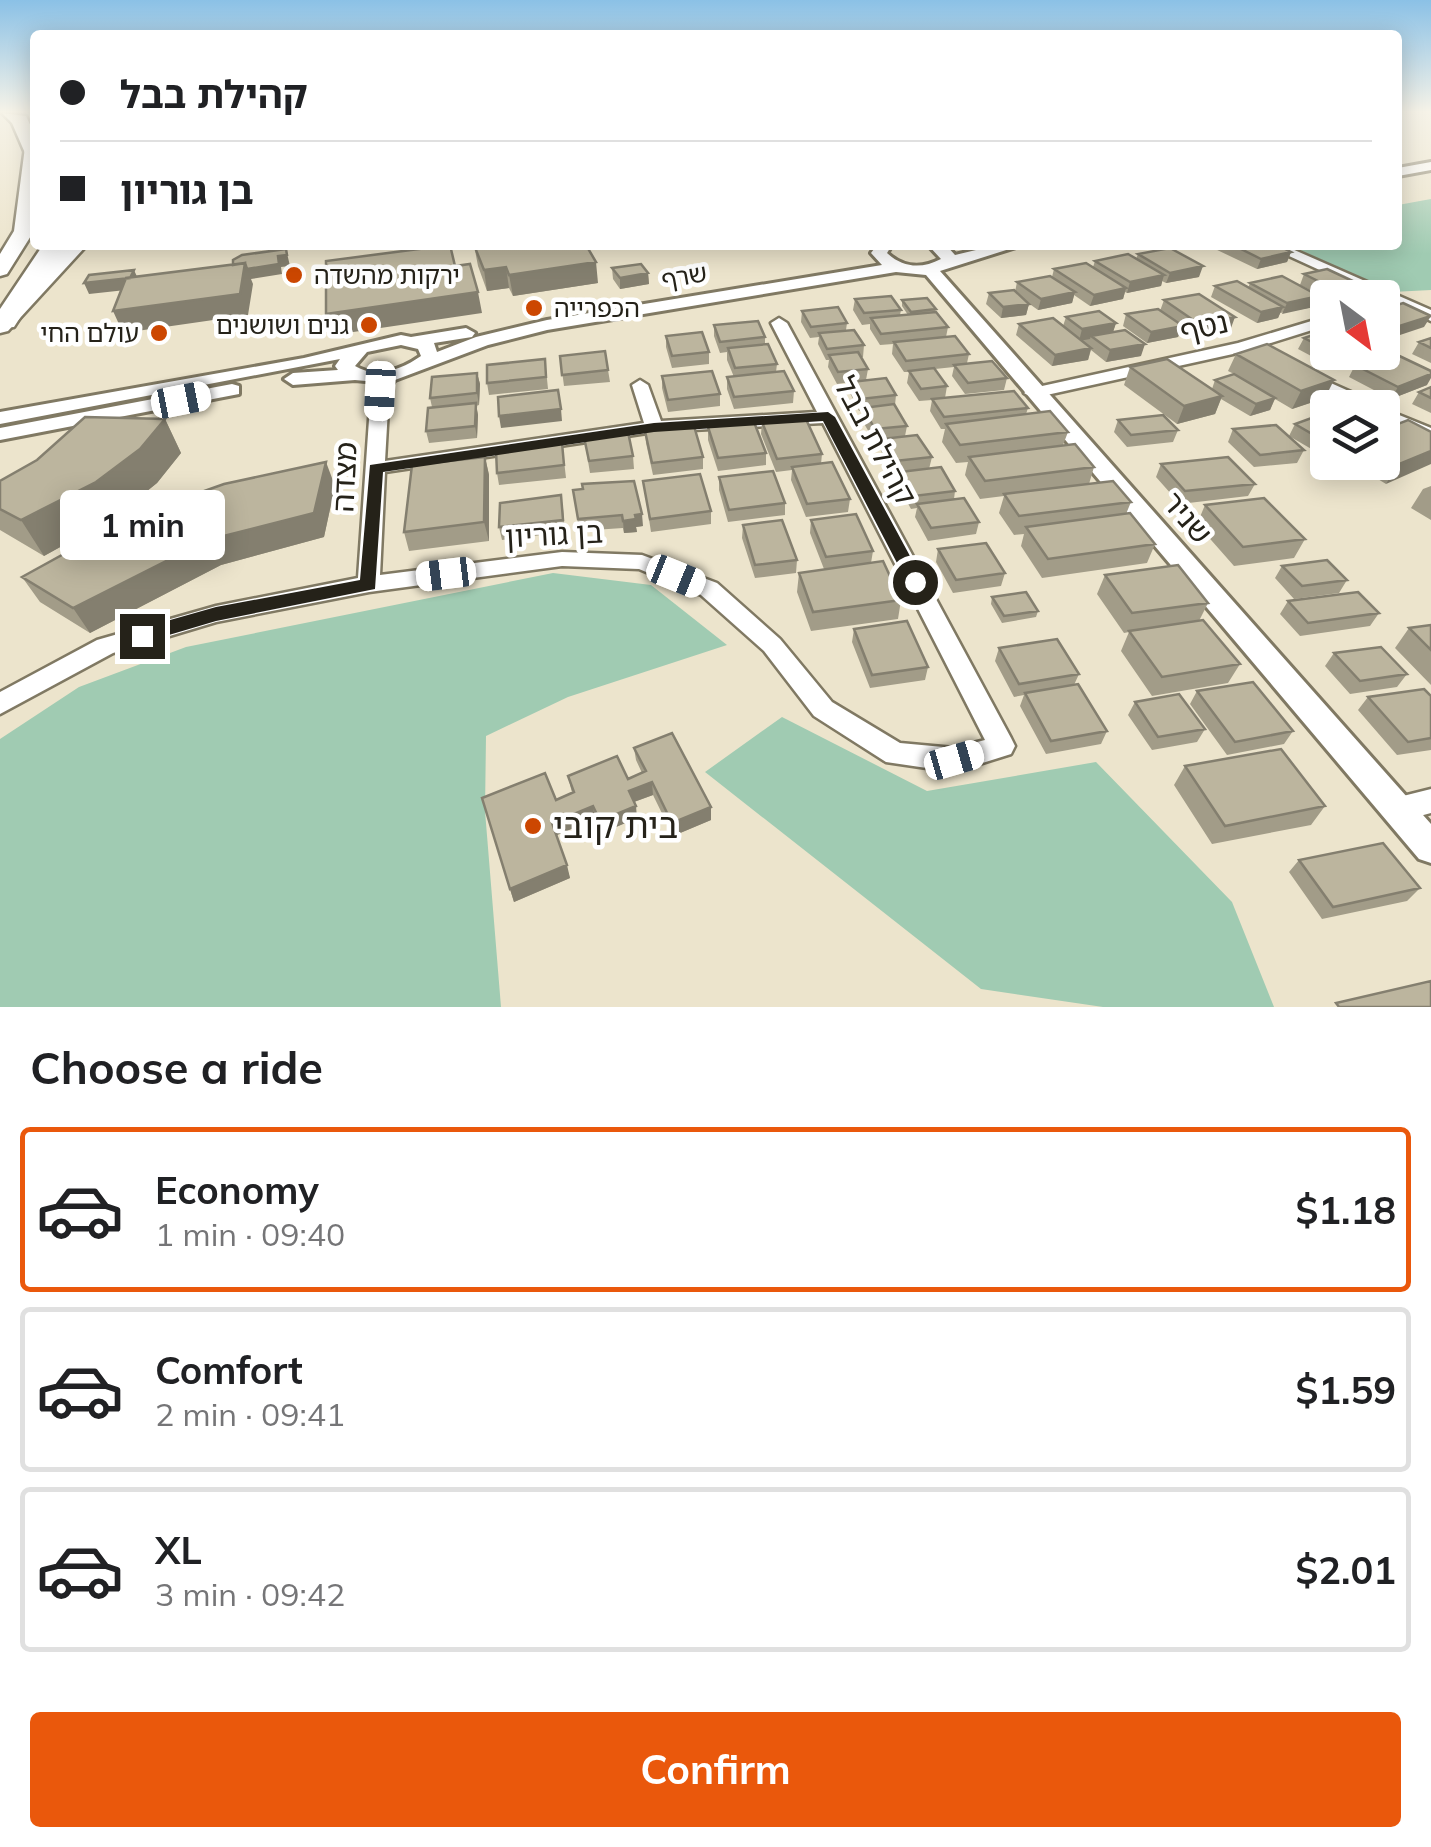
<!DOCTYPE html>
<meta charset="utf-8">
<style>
body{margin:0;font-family:Mulish,"Noto Sans Hebrew",sans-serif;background:#f2f2f2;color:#202124;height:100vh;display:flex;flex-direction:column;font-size:38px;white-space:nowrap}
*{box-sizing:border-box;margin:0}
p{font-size:32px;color:#757577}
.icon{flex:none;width:55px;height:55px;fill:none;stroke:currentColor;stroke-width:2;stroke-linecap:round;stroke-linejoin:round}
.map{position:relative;height:1007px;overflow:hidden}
.panel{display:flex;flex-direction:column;background:#fff;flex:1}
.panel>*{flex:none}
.top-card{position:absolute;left:30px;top:30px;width:1372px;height:220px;border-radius:10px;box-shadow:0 5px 25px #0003;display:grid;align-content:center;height:220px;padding:0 30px;background:#fff}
.needle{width:65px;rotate:148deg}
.buttons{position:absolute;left:1310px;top:280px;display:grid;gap:20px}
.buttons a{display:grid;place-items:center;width:90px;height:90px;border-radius:10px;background:#fff;box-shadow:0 5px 25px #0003;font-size:50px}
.end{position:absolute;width:45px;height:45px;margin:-22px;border:12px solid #252219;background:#fff;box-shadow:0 0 0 5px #fff}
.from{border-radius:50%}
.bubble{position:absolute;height:70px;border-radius:10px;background:#fff;box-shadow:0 5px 25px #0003;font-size:32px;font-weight:700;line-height:70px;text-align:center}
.car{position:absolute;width:30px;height:60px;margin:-30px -15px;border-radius:12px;box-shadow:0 0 8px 2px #0007;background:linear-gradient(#fff 24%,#345 0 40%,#fff 0 76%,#345 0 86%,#fff 0)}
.top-card b{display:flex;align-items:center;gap:35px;height:95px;font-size:38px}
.top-card b+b{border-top:2px solid #e0e0e0}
.top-card i{width:25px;height:25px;background:#202124}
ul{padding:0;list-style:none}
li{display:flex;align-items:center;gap:30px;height:165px;margin:0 20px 15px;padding:0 10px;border:5px solid #e0e0e0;border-radius:10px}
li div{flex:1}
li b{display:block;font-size:38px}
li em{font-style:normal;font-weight:700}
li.current{border-color:#ea580c}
li>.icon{width:90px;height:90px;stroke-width:1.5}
h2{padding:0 30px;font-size:45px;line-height:120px}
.button{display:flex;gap:20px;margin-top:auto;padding:20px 30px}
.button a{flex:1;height:115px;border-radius:10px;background:#ea580c;color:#fff;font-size:40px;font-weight:700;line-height:115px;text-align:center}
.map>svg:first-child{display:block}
</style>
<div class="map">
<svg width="1431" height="1007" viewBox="0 0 1431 1007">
<rect width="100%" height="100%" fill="#ece4cc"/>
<path fill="#a0cbb2" d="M1431,199V290L1392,292L1289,245H1398V205Z
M553,573L651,585L727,645L568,697L486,736L485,811L501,1007H0V739L79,687L186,647Z
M782,717L927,791L1096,762L1232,902L1274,1007H1103L981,989L705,772Z"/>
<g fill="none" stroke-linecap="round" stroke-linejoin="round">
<defs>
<path id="minor" d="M1265,245H1283L1431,310V321Z
M1328,316V325L1242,352L1033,398L1024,393L1033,388L1238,343Z
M779,318L787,323L1011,738L1015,746L1011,754L954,772L886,762L814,716L764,651L701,595L639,569L562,566L369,592L216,622L113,653L0,714V692L97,640L216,606L358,578L371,391L383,372H395L397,376L389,391L385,461L644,423L632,385L640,380L648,385L661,421L817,412L771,323ZM823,423L985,740L954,748L900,743L832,702L780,639L717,583L642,555L562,552L380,575L385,472L654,432Z
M1306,372L1378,404L1380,408H1357L1300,381L1298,377Z
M1382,408L1431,428V440L1382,420Z
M1431,789V813L1397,822L1387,818L1383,809L1387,800Z"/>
<path id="tertiary" d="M1431,162V170L1398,176V168Z
M877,245H892L887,253C903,268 922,269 941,259L928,245H946L955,255L997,245H1022L940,271L1431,824V863L1419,859L926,275L896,272L547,330L488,345L387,383L355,380L293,385L284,379L293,373L338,370L335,366L340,359L0,424V412L304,358L401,335L411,337L466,328L475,333L472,337L434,343L437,352L476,337L547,320L882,265L871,253ZM401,345L418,349L421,356C401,370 376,379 355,366L367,352Z
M232,384L239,386V394L0,440V428Z"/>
<path id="primary" d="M35,127L34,231L7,274L0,276V254L14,231L27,132Z
M66,245H87L8,331L0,333V313Z"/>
<path id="motorway" d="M2,113L26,116L35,135V154L25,153L12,123Z
M43,245H67L14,327L0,328V309Z"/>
</defs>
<use href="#minor" stroke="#807963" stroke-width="5"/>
<use href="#tertiary" stroke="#807963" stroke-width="6"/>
<use href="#primary" stroke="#807963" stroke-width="5"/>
<use href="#motorway" stroke="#807963" stroke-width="5"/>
<use href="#minor" fill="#fff" fill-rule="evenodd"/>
<use href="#tertiary" fill="#fff" fill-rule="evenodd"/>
<use href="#primary" fill="#fff" fill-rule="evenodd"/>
<use href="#motorway" fill="#fff" fill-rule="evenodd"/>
</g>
<path fill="#a29c88" d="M474,245L598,283L513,296L509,288L487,291L478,266Z
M1214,245H1277L1291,252L1287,262L1257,269L1213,248Z
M1138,254L1199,277L1166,283L1162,281L1161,286L1127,293L1125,292L1123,299L1090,306L1074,295L1072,303L1038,310L1024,300L1029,304L1026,315L1001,318L986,304L989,293L1015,292L1017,282L1052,277L1054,269L1093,267L1095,261L1136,259Z
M612,268L648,273L649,284L620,289L613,279Z
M1304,274L1352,294L1338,298H1328V299L1300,285Z
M1250,283L1319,296L1314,307L1280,313L1278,318L1257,323L1211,297L1215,286L1248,288Z
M855,299L901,310L900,315H908L902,306V300L936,309L935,312L948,327L946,337L969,354L967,363L1007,378L1004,390L965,394L952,376L954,367L935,369L947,386L945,398L1028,408L1026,414L1068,432L1063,445L1094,467L1089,484L1131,502L1126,514L1155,544L1147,563L1042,578L1021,546L1024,534L1014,535L999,513L1004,496L980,499L965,475L968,462L956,463L942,442L945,429H941L930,411L932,400L919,401L907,383L909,372H904L892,354L893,344L880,345L870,329V324L862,325L853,310Z
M1164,300L1231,328L1194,335L1182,327L1178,337L1147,343L1123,326L1126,314L1160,311Z
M802,311L847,323L846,330L864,345L863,357H860L868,369L866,380L896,395L895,405L907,426L905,436L932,457L929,469L955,491L954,499L979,522L976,534L928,541L915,517L917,508L911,509L898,485L900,473L893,474L881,451L882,440L874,441L862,420L863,410L859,411L850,393L851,382L837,384L828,367L829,360H826L818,344L819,337L810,338L801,322Z
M1066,317L1116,323L1113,332L1141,356L1106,362L1091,350L1088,360L1052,366L1016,335L1019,324L1063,326Z
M714,325L765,337V344L777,364L776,372L794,391L793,403L734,409L727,389V377H734L727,360V352L720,353L714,336Z
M1328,330V352H1362L1328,365L1298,349L1304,338Z
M666,336L709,352V364L672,368L666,347Z
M1431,338V363L1412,354L1419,342Z
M1236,354L1325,398L1292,409L1275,399L1270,410L1250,416L1221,399L1215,414L1177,424L1124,385L1130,367L1212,389L1215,380L1234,374L1228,371Z
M560,356L608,370L610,382L564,386Z
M545,359L548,389L489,395L487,383Z
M1355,365L1427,385L1391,399L1349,377Z
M477,373L480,384L479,405L476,406L478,415L477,438L429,443L426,431L432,407L430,398Z
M662,376L720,394V406L668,412L662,388Z
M1431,387V413L1412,404L1419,392Z
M1328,412V451L1320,454L1289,436L1295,424Z
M165,419L181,453L157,483L116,516L44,556L0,530V481Z
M1118,420L1178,430L1173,442L1127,447L1114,432Z
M762,422L822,454L821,464L850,499L848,512L806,517L791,480L792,470L776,472L761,434Z
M708,427L766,453V465L718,471L708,440Z
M1233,429L1304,450L1297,463L1254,467L1228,442Z
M1382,430L1431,432L1386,484L1350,462H1382Z
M645,431L703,457V469L653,475L646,443Z
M584,437L633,456L634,469L590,473Z
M562,443L566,478L499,485L497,473Z
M485,457L489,475V541L409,551L404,532Z
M1161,464L1255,484L1248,496L1180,504L1156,477Z
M719,477L785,503V515L728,522L719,490Z
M643,481L711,511V524L651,532Z
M335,486L324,537L221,565L90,633L40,602L22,577Z
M1431,486V520L1411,508L1423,489Z
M573,490L643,526L636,527L637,532L624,533L623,528L579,531Z
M1205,505L1305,539L1294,558L1234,566L1197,524Z
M563,508L565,532L502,540L499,527Z
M811,520L873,551L871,563L901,600L898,619L811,631L797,592L799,573L824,569L810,533Z
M743,525L797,560L796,573L755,578L742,538Z
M938,549L1005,573L1001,586L953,593L936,562Z
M1282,566L1347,580L1339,593L1294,599L1275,578Z
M1105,575L1208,603L1199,621L1240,664L1228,683L1152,696L1121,651L1129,632L1124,633L1097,594Z
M992,597L1038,611L1036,617L1002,623L991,604Z
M1288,601L1379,613L1370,626L1300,636L1280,614Z
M1431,625V685L1395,648L1409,628Z
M854,629L928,667L925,680L870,688L852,642Z
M999,648L1079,674L1074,685L1107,731L1101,744L1046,754L1020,706L1024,695L1014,697L995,661Z
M1334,653L1407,674L1397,687L1350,694L1325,666Z
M1197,691L1293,731L1284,744L1227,755L1190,704Z
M1431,696V750L1397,755L1358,710L1368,697Z
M1135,702L1205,729L1197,742L1152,750L1128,715Z
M634,748L711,807V820L673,836L653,795L634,802L637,818L602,833L595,819L556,835L570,878L514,902L482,798L556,800L572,793L568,776L628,779L642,773L636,760Z
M1185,766L1325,806L1311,825L1212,844L1174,785Z
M1299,860L1420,888L1407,901L1322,919L1289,872Z"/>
<path fill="#847f6f" d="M286,249L290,266L281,267L282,274L251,279L253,284L248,315L123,333L113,311L245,263L278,256Z
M1291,252L1287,262L1257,269L1261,259Z
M596,262L598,283L513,296L509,275Z
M1203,266L1199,277L1166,283L1170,273Z
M506,267L509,288L487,291L484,270Z
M134,270L139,281L135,289L89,294L84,283Z
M648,273L649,284L620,289V278Z
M1164,275L1161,286L1127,293L1130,282Z
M1357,283L1352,294L1338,298H1330L1334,289Z
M1126,288L1123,299L1090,306L1094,295Z
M478,292L482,313L333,335L326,314Z
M1075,292L1072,303L1038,310L1041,299Z
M1319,296L1314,307L1282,314L1287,303Z
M1029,304L1026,315L1001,318L1003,307Z
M1283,307L1278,318L1257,323L1261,312Z
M1431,316L1424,327L1382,341L1387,330Z
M1235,317L1231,328L1194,335L1199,324Z
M1116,323L1112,335L1091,336L1090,339L1079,341L1082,329Z
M1183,326L1178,337L1147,343L1151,332Z
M1145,344L1141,356L1106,362L1110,350Z
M1091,348L1088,360L1052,366L1055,355Z
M1335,352H1362L1328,365Z
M477,373L480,384L479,405L477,393Z
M1431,374V378L1427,385L1391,399L1398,387Z
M1334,380L1325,398L1292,409L1301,391Z
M1222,396L1215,414L1177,424L1184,406Z
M1275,398L1270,410L1250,416L1256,404Z
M476,403L478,415L477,438L475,426Z
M561,409L562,421L501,428L499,416Z
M165,419L181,453L157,483L116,516L44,556L21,520Z
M1328,441V451L1320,454L1326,442Z
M1431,451V464L1386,484L1397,465Z
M485,457L489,475V541L484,522Z
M326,462L335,486L324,537L221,565L90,633L73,608Z
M642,514L643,526L636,527L637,532L624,533L623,521L635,515Z
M652,782L653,795L631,803L629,791Z
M593,806L595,819L555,836L552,823Z
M636,806L637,818L602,833L600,821Z
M711,807V820L673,836L672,823Z
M567,865L570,878L514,902L510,889Z"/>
<path fill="#bcb59e" stroke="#847f6f" stroke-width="2.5" d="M450,245L455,266L470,264L478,292L326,314V261Z
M474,245H586L596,262L509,275L506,267L484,270Z
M1233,245H1277L1291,252L1261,259Z
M1170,248L1203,266L1170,273L1138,254Z
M286,249L287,255L278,256L279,264L247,269L245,263L233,265V260L242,255Z
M1128,254L1164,275L1130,282L1095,261Z
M245,263L240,294L113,311L126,278Z
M1086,263L1126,288L1094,295L1054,269Z
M641,264L648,273L620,278L612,268Z
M1327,269L1357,283L1334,289L1304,274Z
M134,270L130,278L84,283L89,275Z
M1050,276L1075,292L1041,299L1017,282Z
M1282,276L1319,296L1287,303L1250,283Z
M1237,281L1283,307L1261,312L1215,286Z
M1014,290L1029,304L1003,307L989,293Z
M1199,294L1235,317L1199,324L1164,300Z
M891,296L901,310L864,313L855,299Z
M927,298L936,309L911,312L902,300Z
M1403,303L1431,316L1387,330L1382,328V310Z
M838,307L847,323L811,327L802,311Z
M1158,309L1183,326L1151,332L1126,314Z
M1099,311L1116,323L1082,329L1066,317Z
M936,312L948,327L881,334L871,318Z
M1053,318L1091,348L1055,355L1019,324Z
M758,321L765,337L720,342L714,325Z
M854,330L864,345L827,349L819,333Z
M1125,330L1145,344L1110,350L1091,336Z
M1328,330V350L1304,338Z
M702,332L709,352L672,356L666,336Z
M955,336L969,354L906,361L894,342Z
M1431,338V348L1419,342Z
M768,344L777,364L735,368L728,348Z
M1267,344L1334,380L1301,391L1236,354Z
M605,351L608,370L562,375L560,356Z
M858,352L868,369L838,372L829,355Z
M1391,352L1431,371V374L1398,387L1355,365Z
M545,359L546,377L487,383V365Z
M1167,359L1222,396L1184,406L1130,367Z
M992,361L1007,378L968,383L954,365Z
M934,368L947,386L921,389L909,371Z
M712,371L720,394L668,400L662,376Z
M784,371L794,391L734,397L727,377Z
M477,373V393L430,398L432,377Z
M1234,374L1275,398L1256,404L1215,380Z
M886,378L896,395L861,399L851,382Z
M1431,387V398L1419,392Z
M558,390L561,409L499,416L498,397Z
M1014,391L1028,408L944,417L932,399Z
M1356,401L1369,408H1338Z
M476,403L475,426L426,431L428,408Z
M894,404L907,426L875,429L863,408Z
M1050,411L1068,432L960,445L946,424Z
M1328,412V441L1326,442L1295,424Z
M1163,415L1178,430L1131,435L1118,420Z
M85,417L165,419L140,449L96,482L21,520L0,509V481L37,460Z
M805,417L822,454L777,459L762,422Z
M1408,420L1431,432V451L1397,465L1382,457V430Z
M754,422L766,453L718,458L708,427Z
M1276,425L1304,450L1260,455L1233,429Z
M694,426L703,457L652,463L645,431Z
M628,432L633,456L589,461L584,437Z
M917,435L932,457L895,461L882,439Z
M562,443L564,465L497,473L496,450Z
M1075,444L1094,467L985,481L969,457Z
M485,457L484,522L404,532L412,465Z
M1228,457L1255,484L1185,491L1161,464Z
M326,462L314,513L208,540L73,608L22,577L131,517L224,484Z
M832,462L850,499L807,504L792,467Z
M941,467L955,491L914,496L900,472Z
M773,471L785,503L729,510L719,477Z
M700,474L711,511L650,519L643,481Z
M634,481L642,514L635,515L636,519L623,521L622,515L578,519L573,490L583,489L582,484Z
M1113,481L1131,502L1019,516L1004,494Z
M561,495L563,520L499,527L500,503Z
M964,498L979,522L931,528L917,504Z
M1264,498L1305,539L1243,547L1205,505Z
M1130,513L1155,544L1048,559L1026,527Z
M856,514L873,551L826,557L811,520Z
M782,520L797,560L755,565L743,525Z
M986,543L1005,573L956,580L938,549Z
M1327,560L1347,580L1302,586L1282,566Z
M883,561L901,600L813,612L799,573Z
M1178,565L1208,603L1132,613L1105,575Z
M1026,592L1038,611L1004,616L992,597Z
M1358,592L1379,613L1308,623L1288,601Z
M1203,620L1240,664L1162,677L1129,631Z
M907,621L928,667L872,675L854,629Z
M1431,625V650L1409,628Z
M1057,639L1079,674L1019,684L999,648Z
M1381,647L1407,674L1360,681L1334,653Z
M1253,682L1293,731L1235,742L1197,691Z
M1078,684L1107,731L1051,741L1025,693Z
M1424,689L1431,696V738L1408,742L1368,697Z
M1179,694L1205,729L1158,737L1135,702Z
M672,733L711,807L672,823L652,782L629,791L636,806L600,821L593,806L552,823L567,865L510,889L482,798L545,773L556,800L574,792L568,776L617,756L628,779L646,771L634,748Z
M1281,749L1325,806L1225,826L1185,766Z
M1383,843L1420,888L1333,907L1299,860Z
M1431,981V1007H1339L1336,1003Z"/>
<linearGradient id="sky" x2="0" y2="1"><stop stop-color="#8bc1e6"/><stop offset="0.44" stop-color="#f6f3e8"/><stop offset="1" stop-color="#f6f3e8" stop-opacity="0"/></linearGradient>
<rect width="1431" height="254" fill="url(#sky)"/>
<path fill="#252219" d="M828,412L835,417L924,582L922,586H909L823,421L654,432L383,472L375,589L216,621L142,643L133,636L135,630L216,607L360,580L370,465L654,423Z"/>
<g fill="#cc4701" stroke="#fff" stroke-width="4">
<circle cx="294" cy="275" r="10"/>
<circle cx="534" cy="308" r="10"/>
<circle cx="369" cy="325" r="10"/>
<circle cx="159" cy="333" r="10"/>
<circle cx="533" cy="826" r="10"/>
</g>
<g text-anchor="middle" stroke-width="9" stroke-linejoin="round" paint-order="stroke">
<g font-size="25" fill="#252219" stroke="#fff" text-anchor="start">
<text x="314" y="284">ירקות מהשדה</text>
<text x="554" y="317">הכפרייה</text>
<text x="349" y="334" text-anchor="end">גנים ושושנים</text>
<text x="139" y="342" text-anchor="end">עולם החי</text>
</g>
<g font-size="25" fill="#252219" stroke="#fff">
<text transform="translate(684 276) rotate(-10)" y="9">שרף</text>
</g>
<g font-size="30" fill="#252219" stroke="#fff">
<text transform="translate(1204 327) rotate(-13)" y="10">נטף</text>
<text transform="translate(875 441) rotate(62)" y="10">קהילת בבל</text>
<text transform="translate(345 477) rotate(-87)" y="10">מצדה</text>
<text transform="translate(1187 518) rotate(49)" y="10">שניר</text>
<text transform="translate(554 535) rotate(-3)" y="10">בן גוריון</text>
</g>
<g font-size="35" fill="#252219" stroke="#fff" text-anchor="start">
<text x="553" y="838">בית קובי</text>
</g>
</g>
</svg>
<div class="buttons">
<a><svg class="needle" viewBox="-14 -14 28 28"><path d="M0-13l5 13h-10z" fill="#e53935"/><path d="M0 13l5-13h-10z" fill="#757577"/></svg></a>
<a><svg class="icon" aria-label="layers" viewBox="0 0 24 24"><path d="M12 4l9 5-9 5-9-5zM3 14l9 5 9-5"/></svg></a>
</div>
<i class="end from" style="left:915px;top:582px"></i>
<i class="end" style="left:142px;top:636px"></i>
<div class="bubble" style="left:60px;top:490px;width:165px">1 min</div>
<i class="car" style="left:380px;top:391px;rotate:183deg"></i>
<i class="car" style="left:181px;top:400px;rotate:79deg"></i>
<i class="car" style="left:446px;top:574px;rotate:263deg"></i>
<i class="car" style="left:676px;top:576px;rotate:112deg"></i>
<i class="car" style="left:954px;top:760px;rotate:74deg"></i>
<div class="top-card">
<b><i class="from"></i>קהילת בבל</b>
<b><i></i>בן גוריון</b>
</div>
</div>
<section class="panel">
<h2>Choose a ride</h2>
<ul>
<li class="current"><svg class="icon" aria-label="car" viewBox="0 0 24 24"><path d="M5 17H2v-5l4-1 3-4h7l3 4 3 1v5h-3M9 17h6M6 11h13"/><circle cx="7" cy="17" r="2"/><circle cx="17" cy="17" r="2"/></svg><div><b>Economy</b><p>1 min · 09:40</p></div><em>$1.18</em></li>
<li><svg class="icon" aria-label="car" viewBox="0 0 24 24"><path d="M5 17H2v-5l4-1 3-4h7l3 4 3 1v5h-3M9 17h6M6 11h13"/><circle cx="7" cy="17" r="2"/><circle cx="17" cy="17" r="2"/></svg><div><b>Comfort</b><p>2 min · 09:41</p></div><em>$1.59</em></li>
<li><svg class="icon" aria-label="car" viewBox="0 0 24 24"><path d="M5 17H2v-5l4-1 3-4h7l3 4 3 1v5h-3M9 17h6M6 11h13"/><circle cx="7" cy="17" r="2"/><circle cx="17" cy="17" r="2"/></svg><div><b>XL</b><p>3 min · 09:42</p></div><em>$2.01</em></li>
</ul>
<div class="button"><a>Confirm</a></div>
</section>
